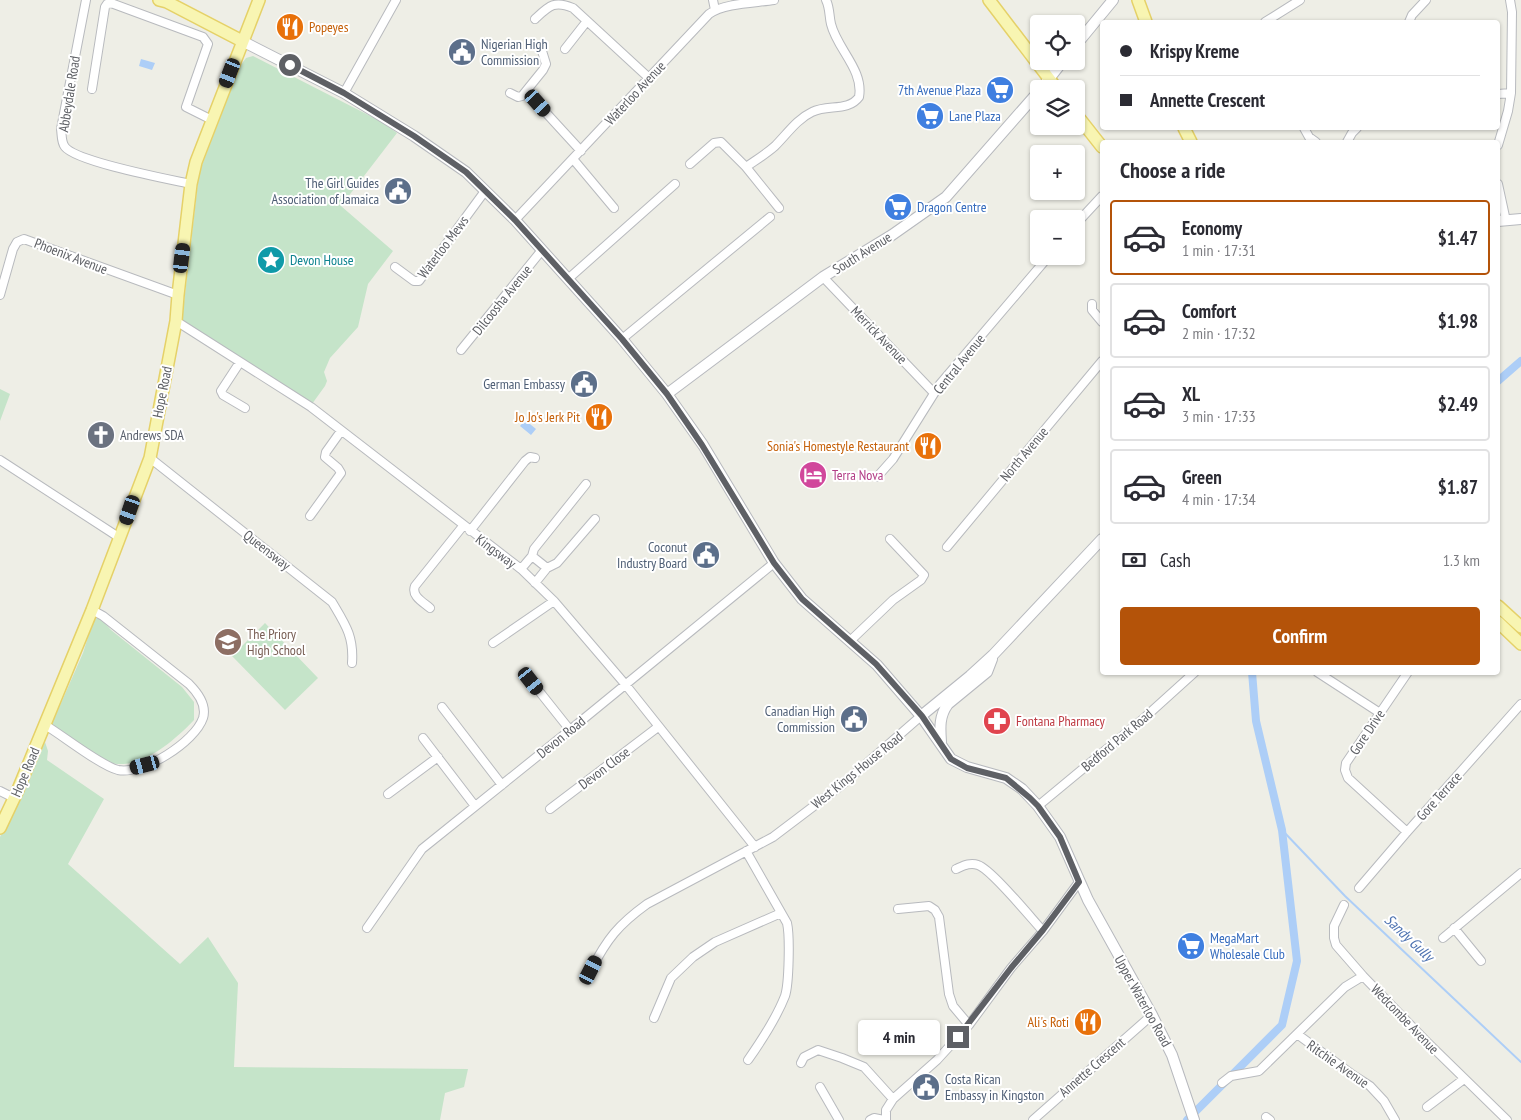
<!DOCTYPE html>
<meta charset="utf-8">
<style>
body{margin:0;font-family:"PT Sans Narrow",sans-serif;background:#f7f7f7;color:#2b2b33;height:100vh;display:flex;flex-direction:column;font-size:19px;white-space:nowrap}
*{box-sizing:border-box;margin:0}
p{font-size:16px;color:#7c7c81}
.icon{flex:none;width:28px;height:28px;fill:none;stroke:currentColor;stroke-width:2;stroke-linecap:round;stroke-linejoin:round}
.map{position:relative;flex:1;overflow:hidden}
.drawer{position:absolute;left:1100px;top:140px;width:400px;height:535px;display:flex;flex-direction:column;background:#fff;border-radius:5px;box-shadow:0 1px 4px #0004}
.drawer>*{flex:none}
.hud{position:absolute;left:1100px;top:20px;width:400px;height:110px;border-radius:5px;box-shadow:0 1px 4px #0004;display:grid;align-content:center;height:110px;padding:0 20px;background:#fff}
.controls{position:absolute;left:1030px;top:15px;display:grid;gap:10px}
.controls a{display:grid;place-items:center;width:55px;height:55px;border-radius:5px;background:#fff;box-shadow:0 1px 4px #0004;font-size:25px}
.end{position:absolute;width:22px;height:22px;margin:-11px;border:6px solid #5e6065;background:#fff;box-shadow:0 0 0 2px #fff}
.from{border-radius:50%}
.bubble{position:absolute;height:35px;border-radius:5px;background:#fff;box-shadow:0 1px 4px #0004;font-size:16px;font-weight:800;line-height:35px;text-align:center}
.car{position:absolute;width:15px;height:30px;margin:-15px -8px;border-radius:6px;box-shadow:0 0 4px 1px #0007;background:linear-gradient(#222 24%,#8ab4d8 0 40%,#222 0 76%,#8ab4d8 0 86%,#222 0)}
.hud b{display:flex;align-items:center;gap:18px;height:48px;font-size:19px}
.hud b+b{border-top:1px solid #e1e1e2}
.hud i{width:12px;height:12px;background:#2b2b33}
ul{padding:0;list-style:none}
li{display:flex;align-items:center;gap:15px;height:75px;margin:0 10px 8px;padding:0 10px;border:2px solid #e1e1e2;border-radius:5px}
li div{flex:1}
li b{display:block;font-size:19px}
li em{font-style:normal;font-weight:800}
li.active{border-color:#b45309}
li>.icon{width:45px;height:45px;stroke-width:1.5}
h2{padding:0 20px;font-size:22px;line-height:60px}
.pay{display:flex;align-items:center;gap:12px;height:55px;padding:0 20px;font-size:19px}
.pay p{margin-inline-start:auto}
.action{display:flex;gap:10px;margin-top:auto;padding:10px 20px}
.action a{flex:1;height:58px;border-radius:5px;background:#b45309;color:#fff;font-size:20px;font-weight:800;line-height:58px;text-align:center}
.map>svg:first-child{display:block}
</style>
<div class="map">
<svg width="1521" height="1120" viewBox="0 0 1521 1120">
<rect width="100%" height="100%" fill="#eeeee6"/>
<path fill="#c5e4c9" d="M253,56L382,122L397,133L341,206L393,251L368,284L358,327L330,358L324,372L327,381L325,386L312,404L182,320L199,173L240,66L246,58Z
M0,389L10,394L0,421Z
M94,618L101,619L111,630L182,687L194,702V720C174,741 135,776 103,760C85,751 68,737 51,726L83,653Z
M265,623L318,678L285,710L232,656Z
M45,742L48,751L47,760L104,799L68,864L180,964L208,937L238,983L234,1067L468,1069L464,1087L445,1093L440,1120H0V837Z"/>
<path fill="#adcef7" d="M141,59L155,63L152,70L139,66Z
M525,420L536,429L531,435L520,426Z"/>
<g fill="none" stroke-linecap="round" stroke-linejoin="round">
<path stroke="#adcef7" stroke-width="2" d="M1282,830L1345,896L1521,1062"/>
<path stroke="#adcef7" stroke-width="8" d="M1498,381L1521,361
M1187,1120L1282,1025L1297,961L1282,830L1256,721L1252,672"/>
<defs>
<path id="street" d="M86,0L61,129C62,135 61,142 65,147C77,162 168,179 191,184
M713,0L715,10
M535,19C549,6 554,0 573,8L649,78
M1265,22L1300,0
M1409,22L1412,15L1426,0
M565,49L587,21
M92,89L105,7L107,4L111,3L203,37L208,44L186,107L212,120
M526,91L581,151
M344,93L396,0
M510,93L518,97L522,96L543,70L546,64L542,51
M1498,94L1511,93
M1304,128L1309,137L1316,142
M1347,142L1352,133L1357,128
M1498,145L1508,111L1511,93L1512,12L1510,0
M573,159L614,208
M690,164L714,143L721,142L746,167L779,208
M746,167C756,160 766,154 775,146C787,134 797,119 812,112C828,104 848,112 859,97C864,70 837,49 831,24C829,16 830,8 826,0
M1498,184L1506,221
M515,220L709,14C724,3 755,3 774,0
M1076,224L1102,196
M395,267L414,281H419L485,191
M823,277L934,393
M568,279L675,184
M0,295L13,249L17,242L24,239L178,295
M1092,304V310L1102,322
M176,321L311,407L521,569L554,601L625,684L755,847
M622,339L770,217
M461,350L542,250
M240,362L221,391L223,395L245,408
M150,458L332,602C345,624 354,636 352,663
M0,460L120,538
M877,477L893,459L940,384L1049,256
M310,516L341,473L338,468L325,457L326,452L341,431
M470,531L525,461L530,457L535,458
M947,547L1102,361
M532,556L547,568
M521,569L532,556L534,549L586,484
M535,583L547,568L557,563L595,519
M430,608C423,602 411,596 415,586L463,526
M850,641L893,600L921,580L924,575L890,539
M493,643L554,601
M1317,672L1380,713
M531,681L570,730
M442,707L502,785
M45,725C62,735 101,766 118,770C143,775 195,742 203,718C207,705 198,693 189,684L103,616L92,610
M423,738L475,806
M0,791L14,798
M388,794L438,757
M1038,806L1143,719L1195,672
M550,809L658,727
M1407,832L1348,778L1345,770L1346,763L1408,672
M746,851L787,923C790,936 789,984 785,996C776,1019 762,1040 748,1060
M956,869C963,866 970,862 978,865C991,869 1031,918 1043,931
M1359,888L1407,832L1521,704
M1344,905L1334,926V938L1336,945L1363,976L1425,1040L1507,1120
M898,909L929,906L935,910L939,917L949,994L953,1006L969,1025
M367,928L422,849L570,730L774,563
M1454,928L1481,961
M1443,938L1521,873
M591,970C607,939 618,925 647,904L773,837L843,784L921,716
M654,1018L671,978L693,957L715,942L781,913
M1297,1034L1353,1075L1370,1086L1384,1101L1395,1120
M801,1063L804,1057L818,1050L842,1058L864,1067L893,1099
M1222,1083L1231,1076L1259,1071L1345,987L1363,976
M820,1087L839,1120
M1427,1107L1464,1079
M1266,1117L1270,1120
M870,1120L874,1118L884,1120
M886,1120V1110L893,1099L937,1060L969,1025L1011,968L1043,931L1079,882
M1033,1120L1152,1015"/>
<path id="secondary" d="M242,41L344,93L414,136L466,172L515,220L622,339L667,394L703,445L774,563L802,599L877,665L921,716L951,759L967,767L1006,778L1022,789L1038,806L1060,837L1088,900L1152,1015L1172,1055L1194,1120
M1076,45L1113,0
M1041,89L1063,61
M1498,221L1521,219
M667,394L823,277L892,235L946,197L1039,91
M921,716L970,676L993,655L1102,539
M941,742C940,728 939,716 948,704L987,672L992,659"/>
<path id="primary" d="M159,0L167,2L242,41
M989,0L1057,89
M1138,0L1146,22
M1076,114L1102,147
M1184,128L1191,142
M1498,606L1521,627
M1498,622L1521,644
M0,828L17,792L92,610L150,458L176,321L178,295L191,184L196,162L259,0"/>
</defs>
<use href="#street" stroke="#b8babe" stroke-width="10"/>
<use href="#secondary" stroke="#b7b9be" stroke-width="12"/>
<use href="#primary" stroke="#e5d168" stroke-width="14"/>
<use href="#street" stroke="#fff" stroke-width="8"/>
<use href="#secondary" stroke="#fff" stroke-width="10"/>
<use href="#primary" stroke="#f8f5b2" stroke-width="11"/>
</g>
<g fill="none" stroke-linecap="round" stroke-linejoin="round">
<path stroke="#5e6065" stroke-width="6" d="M290,65L344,93L414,136L466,172L515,220L622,339L667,394L702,445L774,563L802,599L876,664L922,716L951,759L967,768L1006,778L1030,798L1038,806L1060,837L1079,882L1043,930L1011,968L958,1037"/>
</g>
<defs>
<symbol id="restaurant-disc" viewBox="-11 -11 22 22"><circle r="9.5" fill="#e8710a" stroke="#fff"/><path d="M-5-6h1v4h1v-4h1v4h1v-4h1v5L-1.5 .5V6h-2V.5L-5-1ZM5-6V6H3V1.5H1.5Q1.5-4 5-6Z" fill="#fff"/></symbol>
<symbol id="civic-disc" viewBox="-11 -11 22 22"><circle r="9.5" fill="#5c6f8a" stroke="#fff"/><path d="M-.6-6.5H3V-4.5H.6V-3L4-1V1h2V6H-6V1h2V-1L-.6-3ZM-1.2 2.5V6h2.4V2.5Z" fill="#fff"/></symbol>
<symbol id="supermarket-disc" viewBox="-11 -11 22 22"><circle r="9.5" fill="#3f7fe0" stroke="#fff"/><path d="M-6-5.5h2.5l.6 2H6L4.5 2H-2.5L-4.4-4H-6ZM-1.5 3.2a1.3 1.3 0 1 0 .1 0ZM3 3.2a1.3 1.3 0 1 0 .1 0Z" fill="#fff"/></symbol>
<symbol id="sight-disc" viewBox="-11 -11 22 22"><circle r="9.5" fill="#0f9aa8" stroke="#fff"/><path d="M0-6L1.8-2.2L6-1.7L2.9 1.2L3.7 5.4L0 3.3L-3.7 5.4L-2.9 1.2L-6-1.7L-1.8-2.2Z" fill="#fff"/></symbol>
<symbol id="church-disc" viewBox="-11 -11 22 22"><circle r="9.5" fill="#6b7280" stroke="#fff"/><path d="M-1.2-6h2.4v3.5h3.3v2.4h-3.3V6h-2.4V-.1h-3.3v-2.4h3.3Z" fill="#fff"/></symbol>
<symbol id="hotel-disc" viewBox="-11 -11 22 22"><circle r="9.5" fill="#d1479c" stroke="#fff"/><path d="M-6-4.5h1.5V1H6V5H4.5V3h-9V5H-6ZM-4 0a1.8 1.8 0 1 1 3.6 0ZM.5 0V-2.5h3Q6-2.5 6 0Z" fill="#fff"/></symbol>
<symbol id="school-disc" viewBox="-11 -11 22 22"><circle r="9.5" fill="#8d6e63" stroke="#fff"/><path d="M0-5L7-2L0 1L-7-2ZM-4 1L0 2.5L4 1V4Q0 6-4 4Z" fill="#fff"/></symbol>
<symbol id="pharmacy-disc" viewBox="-11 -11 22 22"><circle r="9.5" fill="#e0444e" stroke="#fff"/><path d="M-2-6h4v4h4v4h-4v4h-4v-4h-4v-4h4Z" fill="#fff"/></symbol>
</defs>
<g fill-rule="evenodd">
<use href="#restaurant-disc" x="274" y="11" width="32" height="32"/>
<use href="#civic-disc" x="446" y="36" width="32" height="32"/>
<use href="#supermarket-disc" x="984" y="74" width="32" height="32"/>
<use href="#supermarket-disc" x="914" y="100" width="32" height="32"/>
<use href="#civic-disc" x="382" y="175" width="32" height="32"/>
<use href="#supermarket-disc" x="882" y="191" width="32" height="32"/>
<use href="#sight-disc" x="255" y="244" width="32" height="32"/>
<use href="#civic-disc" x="568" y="368" width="32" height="32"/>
<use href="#restaurant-disc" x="583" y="401" width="32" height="32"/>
<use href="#church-disc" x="85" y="419" width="32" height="32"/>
<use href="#restaurant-disc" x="912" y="430" width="32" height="32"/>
<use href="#hotel-disc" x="797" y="459" width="32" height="32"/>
<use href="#civic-disc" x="690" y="539" width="32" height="32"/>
<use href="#school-disc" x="212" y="626" width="32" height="32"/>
<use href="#civic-disc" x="838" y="703" width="32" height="32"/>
<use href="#pharmacy-disc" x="981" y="705" width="32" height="32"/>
<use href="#supermarket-disc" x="1175" y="930" width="32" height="32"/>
<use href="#restaurant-disc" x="1072" y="1006" width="32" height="32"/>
<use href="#civic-disc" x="910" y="1071" width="32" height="32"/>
</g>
<g text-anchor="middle" stroke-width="4" stroke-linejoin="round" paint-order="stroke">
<g font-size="14" fill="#c56008" stroke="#fff" text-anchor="end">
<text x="309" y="32" text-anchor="start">Popeyes</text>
<text x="580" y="422">Jo Jo's Jerk Pit</text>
<text x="909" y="451">Sonia's Homestyle Restaurant</text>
<text x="1069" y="1027">Ali's Roti</text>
</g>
<g font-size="14" fill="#4e5e75" stroke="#fff" text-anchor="end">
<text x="481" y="49" text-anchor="start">Nigerian High<tspan x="481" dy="16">Commission</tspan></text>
<text x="379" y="188">The Girl Guides<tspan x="379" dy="16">Association of Jamaica</tspan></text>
<text x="565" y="389">German Embassy</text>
<text x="687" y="552">Coconut<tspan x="687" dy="16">Industry Board</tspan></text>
<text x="835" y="716">Canadian High<tspan x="835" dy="16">Commission</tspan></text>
<text x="945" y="1084" text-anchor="start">Costa Rican<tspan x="945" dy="16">Embassy in Kingston</tspan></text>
</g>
<g font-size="14" fill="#366cbe" stroke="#fff" text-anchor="start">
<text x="981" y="95" text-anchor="end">7th Avenue Plaza</text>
<text x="949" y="121">Lane Plaza</text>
<text x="917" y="212">Dragon Centre</text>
<text x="1210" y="943">MegaMart<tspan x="1210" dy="16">Wholesale Club</tspan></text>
</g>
<g font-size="14" fill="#5e6065" stroke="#fff">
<text transform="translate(635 93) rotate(-47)" y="5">Waterloo Avenue</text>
<text transform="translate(69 94) rotate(-81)" y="5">Abbeydale Road</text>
<text transform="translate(443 247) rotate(-53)" y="5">Waterloo Mews</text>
<text transform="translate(862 253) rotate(-32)" y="5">South Avenue</text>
<text transform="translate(71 256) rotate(21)" y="5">Phoenix Avenue</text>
<text transform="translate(502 300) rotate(-51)" y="5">Dilcoosha Avenue</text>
<text transform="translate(879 335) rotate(46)" y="5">Merrick Avenue</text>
<text transform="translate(959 364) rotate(-51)" y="5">Central Avenue</text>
<text transform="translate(162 392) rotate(-79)" y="5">Hope Road</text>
<text transform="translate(1024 454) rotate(-50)" y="5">North Avenue</text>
<text transform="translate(267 550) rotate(38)" y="5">Queensway</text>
<text transform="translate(496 551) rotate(37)" y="5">Kingsway</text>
<text transform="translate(1367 732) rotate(-56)" y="5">Gore Drive</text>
<text transform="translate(561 737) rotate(-39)" y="5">Devon Road</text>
<text transform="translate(1117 740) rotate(-40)" y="5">Bedford Park Road</text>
<text transform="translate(604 768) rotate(-37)" y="5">Devon Close</text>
<text transform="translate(857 770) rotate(-39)" y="5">West Kings House Road</text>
<text transform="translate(25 772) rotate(-67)" y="5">Hope Road</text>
<text transform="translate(1439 796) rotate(-48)" y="5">Gore Terrace</text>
<text transform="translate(1143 1001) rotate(61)" y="5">Upper Waterloo Road</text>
<text transform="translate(1405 1019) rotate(46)" y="5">Wedcombe Avenue</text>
<text transform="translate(1338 1064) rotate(35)" y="5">Ritchie Avenue</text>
<text transform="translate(1092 1067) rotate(-41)" y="5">Annette Crescent</text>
</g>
<g font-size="14" fill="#0d838f" stroke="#fff" text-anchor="start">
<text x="290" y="265">Devon House</text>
</g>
<g font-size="14" fill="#5b616d" stroke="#fff" text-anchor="start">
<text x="120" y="440">Andrews SDA</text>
</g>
<g font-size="14" fill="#b23c85" stroke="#fff" text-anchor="start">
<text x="832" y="480">Terra Nova</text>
</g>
<g font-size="14" fill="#785e54" stroke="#fff" text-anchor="start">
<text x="247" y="639">The Priory<tspan x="247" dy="16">High School</tspan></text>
</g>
<g font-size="14" fill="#be3a42" stroke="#fff" text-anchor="start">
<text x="1016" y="726">Fontana Pharmacy</text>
</g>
<g font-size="15" font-style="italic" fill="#4e73b1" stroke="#fff">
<text transform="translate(1409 938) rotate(43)" y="5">Sandy Gully</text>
</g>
</g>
</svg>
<div class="controls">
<a><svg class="icon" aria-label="locate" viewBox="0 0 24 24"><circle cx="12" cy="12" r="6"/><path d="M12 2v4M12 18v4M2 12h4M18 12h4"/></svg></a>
<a><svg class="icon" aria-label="layers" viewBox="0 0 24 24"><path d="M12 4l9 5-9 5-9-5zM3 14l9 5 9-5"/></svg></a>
<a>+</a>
<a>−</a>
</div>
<i class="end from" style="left:290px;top:65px"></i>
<i class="end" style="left:958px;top:1037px"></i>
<div class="bubble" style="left:858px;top:1020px;width:82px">4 min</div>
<i class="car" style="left:230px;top:73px;rotate:201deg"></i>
<i class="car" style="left:538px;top:103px;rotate:138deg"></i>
<i class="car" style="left:182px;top:258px;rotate:7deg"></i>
<i class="car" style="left:130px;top:510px;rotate:199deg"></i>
<i class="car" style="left:531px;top:681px;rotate:142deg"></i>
<i class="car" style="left:145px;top:765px;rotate:255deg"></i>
<i class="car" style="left:591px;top:970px;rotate:27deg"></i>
<div class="hud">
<b><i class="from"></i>Krispy Kreme</b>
<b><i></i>Annette Crescent</b>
</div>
<section class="drawer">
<h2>Choose a ride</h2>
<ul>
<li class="active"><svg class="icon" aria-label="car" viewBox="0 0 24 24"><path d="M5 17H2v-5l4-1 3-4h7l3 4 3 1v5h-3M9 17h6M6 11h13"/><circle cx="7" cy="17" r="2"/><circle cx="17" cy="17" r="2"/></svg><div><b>Economy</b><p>1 min · 17:31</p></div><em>$1.47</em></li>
<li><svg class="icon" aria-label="car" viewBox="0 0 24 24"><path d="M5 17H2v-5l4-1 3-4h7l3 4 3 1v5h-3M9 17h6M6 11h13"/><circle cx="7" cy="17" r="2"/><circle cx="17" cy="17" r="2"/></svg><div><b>Comfort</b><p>2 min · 17:32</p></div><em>$1.98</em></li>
<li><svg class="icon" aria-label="car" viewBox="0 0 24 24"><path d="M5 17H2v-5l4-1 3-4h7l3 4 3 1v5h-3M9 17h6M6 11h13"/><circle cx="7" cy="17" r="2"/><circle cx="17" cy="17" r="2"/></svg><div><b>XL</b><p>3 min · 17:33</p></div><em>$2.49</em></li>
<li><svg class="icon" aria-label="car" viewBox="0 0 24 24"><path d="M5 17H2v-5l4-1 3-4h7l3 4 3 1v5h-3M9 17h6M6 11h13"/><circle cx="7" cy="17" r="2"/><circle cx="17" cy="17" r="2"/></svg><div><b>Green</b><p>4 min · 17:34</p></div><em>$1.87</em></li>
</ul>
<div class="pay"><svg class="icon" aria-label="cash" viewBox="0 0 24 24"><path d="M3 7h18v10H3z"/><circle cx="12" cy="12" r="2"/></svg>Cash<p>1.3 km</p></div>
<div class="action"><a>Confirm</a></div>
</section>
</div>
